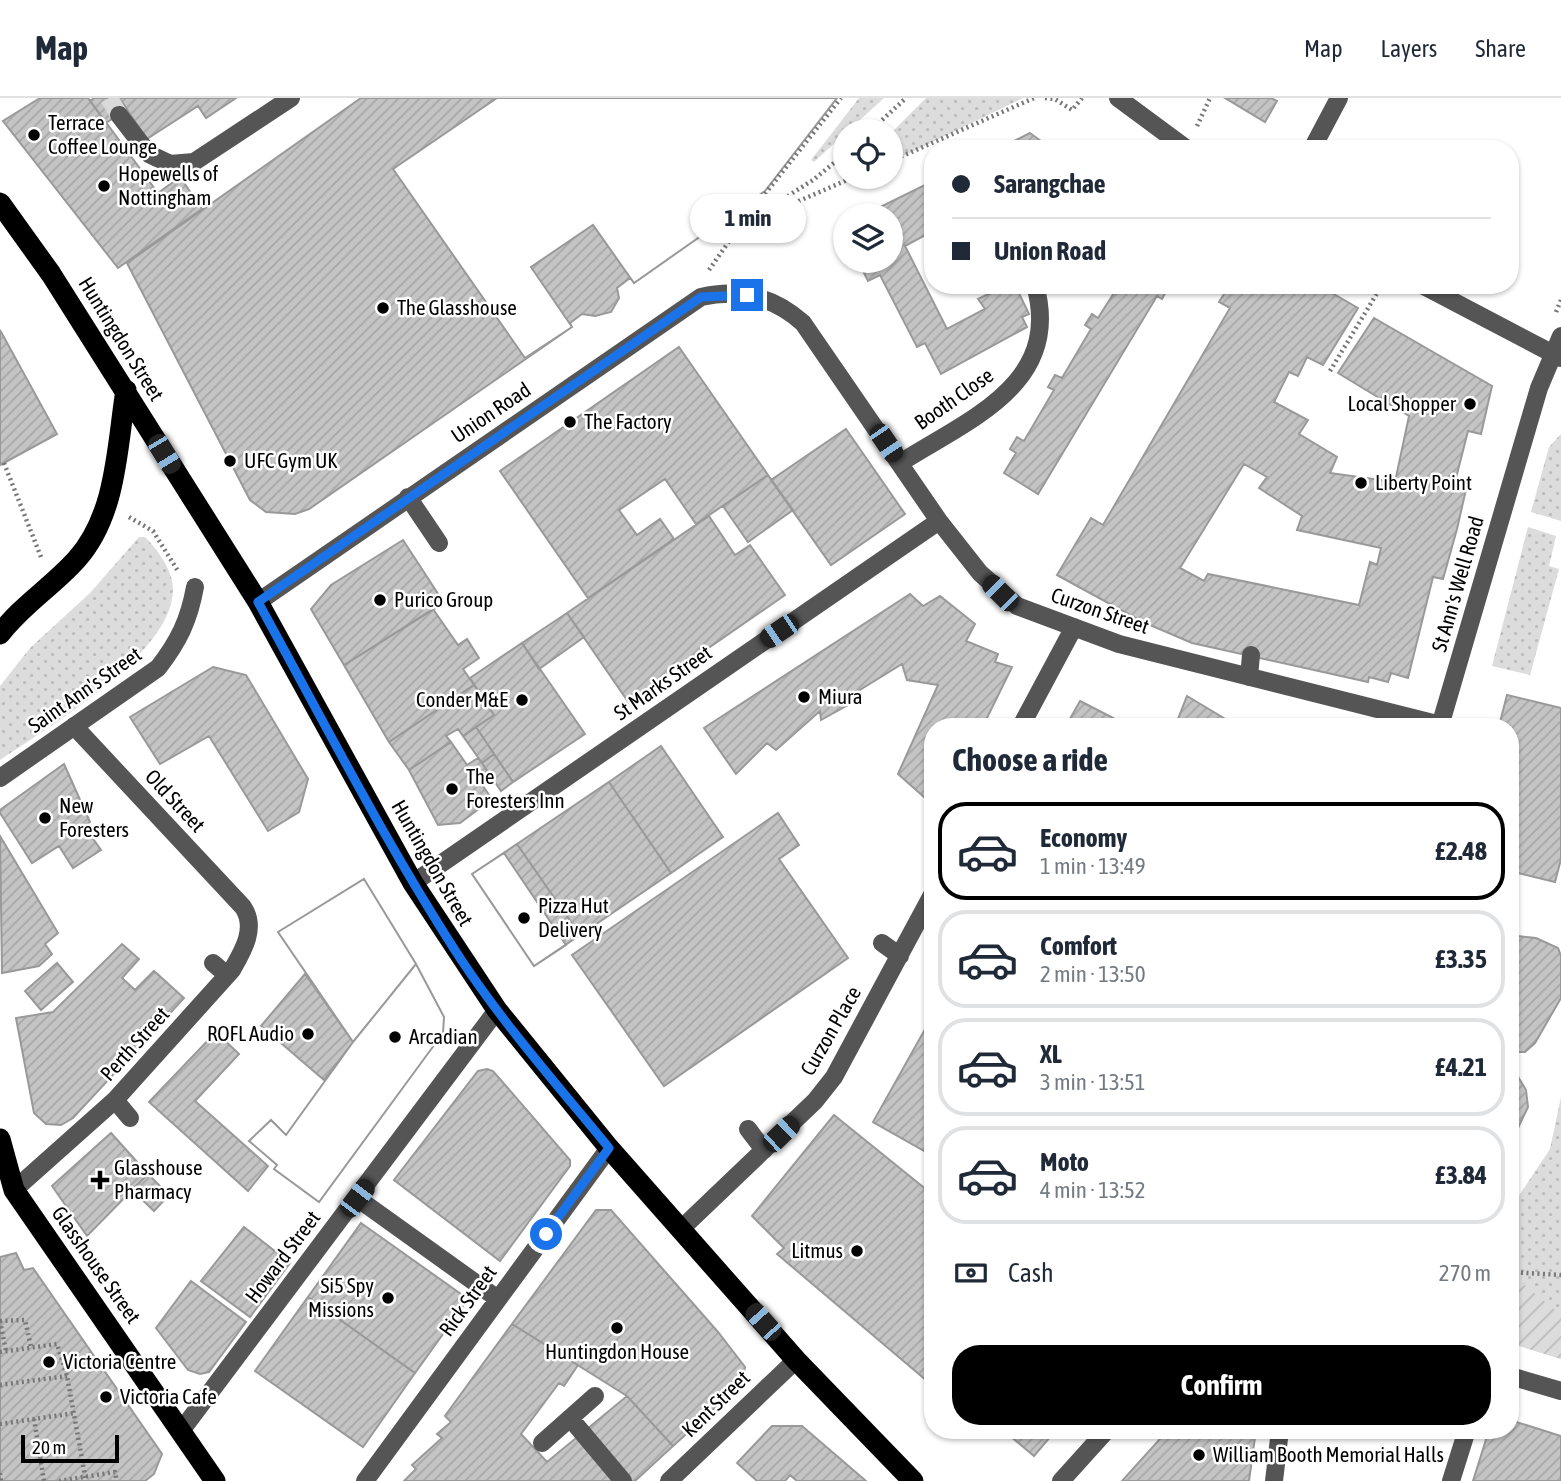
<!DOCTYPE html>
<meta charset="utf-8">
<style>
body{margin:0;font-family:"Asap Condensed",sans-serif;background:#f6f6f7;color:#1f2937;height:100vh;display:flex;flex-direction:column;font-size:26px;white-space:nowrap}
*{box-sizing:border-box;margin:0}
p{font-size:23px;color:#747a83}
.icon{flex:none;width:38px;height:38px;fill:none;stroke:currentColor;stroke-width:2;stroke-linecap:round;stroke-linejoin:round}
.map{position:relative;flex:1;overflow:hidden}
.side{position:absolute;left:924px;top:620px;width:595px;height:721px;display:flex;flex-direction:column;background:#fff;border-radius:28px;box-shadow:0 2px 5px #0004}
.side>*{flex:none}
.hud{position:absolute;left:924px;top:42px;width:595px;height:154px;border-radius:28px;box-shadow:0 2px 5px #0004;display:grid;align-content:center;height:154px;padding:0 28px;background:#fff}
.tools{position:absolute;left:833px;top:21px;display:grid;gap:14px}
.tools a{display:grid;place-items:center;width:70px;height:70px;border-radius:50%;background:#fff;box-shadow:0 2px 5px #0004;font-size:35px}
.scale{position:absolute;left:21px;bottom:18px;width:98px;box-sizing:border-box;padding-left:7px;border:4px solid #000;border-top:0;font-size:19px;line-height:24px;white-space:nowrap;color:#000;-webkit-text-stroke:5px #fff;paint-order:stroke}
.end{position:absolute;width:32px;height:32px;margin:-16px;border:9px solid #1a73e8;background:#fff;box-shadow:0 0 0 4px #fff}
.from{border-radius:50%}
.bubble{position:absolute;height:49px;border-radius:24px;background:#fff;box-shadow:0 2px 5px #0004;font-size:23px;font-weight:700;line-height:49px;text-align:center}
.car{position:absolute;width:21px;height:42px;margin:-21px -10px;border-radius:9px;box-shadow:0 0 5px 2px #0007;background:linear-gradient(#222 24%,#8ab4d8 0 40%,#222 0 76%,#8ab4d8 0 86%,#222 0)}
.hud b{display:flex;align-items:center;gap:24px;height:66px;font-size:26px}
.hud b+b{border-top:2px solid #e0e1e3}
.hud i{width:18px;height:18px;background:#1f2937}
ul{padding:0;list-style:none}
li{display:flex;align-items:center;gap:21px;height:98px;margin:0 14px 10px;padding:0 14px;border:4px solid #e0e1e3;border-radius:28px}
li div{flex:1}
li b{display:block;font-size:26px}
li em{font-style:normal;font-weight:700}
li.current{border-color:#000}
li>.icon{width:63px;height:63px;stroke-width:1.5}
h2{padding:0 28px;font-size:32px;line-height:84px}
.pay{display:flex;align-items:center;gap:18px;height:77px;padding:0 28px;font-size:26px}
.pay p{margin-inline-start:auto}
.cta{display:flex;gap:14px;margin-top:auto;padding:14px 28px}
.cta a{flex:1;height:80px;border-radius:28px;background:#000;color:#fff;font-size:28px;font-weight:700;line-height:80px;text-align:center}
header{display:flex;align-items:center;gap:42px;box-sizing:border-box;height:98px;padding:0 35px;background:#fff;border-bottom:2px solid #e0e1e3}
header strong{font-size:33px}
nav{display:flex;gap:38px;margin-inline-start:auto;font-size:24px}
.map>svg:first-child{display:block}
</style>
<header>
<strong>Map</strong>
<nav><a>Map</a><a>Layers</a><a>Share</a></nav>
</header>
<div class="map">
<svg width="1561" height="1383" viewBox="0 0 1561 1383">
<defs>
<pattern id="grass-dots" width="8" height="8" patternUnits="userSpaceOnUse" patternTransform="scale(1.75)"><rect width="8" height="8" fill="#dcdcdc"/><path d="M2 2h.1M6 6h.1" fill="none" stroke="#bbb" stroke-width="1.8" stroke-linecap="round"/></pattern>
<pattern id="garden-furrows" width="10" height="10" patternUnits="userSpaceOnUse" patternTransform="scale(1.75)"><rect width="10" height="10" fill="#dcdcdc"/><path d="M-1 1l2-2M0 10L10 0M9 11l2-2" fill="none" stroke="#bbb"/></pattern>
<pattern id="building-hatch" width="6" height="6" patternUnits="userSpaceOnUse" patternTransform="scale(1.75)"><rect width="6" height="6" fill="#c4c4c4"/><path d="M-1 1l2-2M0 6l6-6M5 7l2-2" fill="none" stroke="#a7a7a7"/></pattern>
</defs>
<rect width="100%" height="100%" fill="#fff"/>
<path fill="url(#grass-dots)" d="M859,0H884L814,64L811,62Z
M926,0H1023L891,64V35Z
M1561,336V423L1531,414L1549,349Z
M1528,429L1556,438L1549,468L1559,471L1530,577L1492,568Z
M139,439H145C155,449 167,465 171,479C191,546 45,631 0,662V588L30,550L90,495Z
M1561,999V1261L1510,1245V1111L1550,1051Z"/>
<path fill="url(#garden-furrows)" d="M1515,1179L1561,1217V1261L1510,1245V1180Z"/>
<path fill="url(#building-hatch)" stroke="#999" stroke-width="2" fill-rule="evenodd" d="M40,0H88L158,95L180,79L202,111L118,170L3,23Z
M94,0H119L127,11L106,25L90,3Z
M119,0H236L206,20L198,8L147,41Z
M361,0H837L765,93L634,185L630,180L617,190L619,200L611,214L595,218L582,216L570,225L572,229L309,411L295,416L266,414L250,402L127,165Z
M497,0H837L765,93L634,185L593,127L531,169L572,229L525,260L393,71Z
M1225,0H1271L1277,3L1265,24Z
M1030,35L1049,49L998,51Z
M933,83V133L905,148L947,231L985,211L978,201L1007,187H1015L1029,216L1022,219L1027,229L941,276L925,245L917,249L880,177L868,183L859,165L891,163V117H864Z
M1119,187L1169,188L1162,201L1157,198L1038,396L1004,375L1016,355L1010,351L1017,339L1024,343L1054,292L1048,289L1055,277L1062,280L1091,231L1085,227L1092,216L1098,220Z
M1230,187H1318L1358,210L1323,267L1307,259L1298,278L1289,274L1274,304L1308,322L1299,336L1337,359L1330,375L1395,384L1409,318L1338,275L1374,220L1492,288L1481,336L1468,333L1455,384L1467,387L1457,431L1443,481L1433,479L1408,580L1391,575L1388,584L1369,579L1368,584L1192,545L1143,524L1057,477L1091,420L1103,427L1230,210L1219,204ZM1244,366L1267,379L1259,390L1302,418L1297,432L1381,450L1377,467L1370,464L1359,507L1208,476L1204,483L1180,470Z
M0,232L57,336L0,367Z
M679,249L768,377L696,426L665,381L619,412L637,437L660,421L674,441L588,500L500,373Z
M846,331L905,416L831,467L771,382Z
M768,377L793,412L748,444L723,408Z
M709,418L735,457L750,447L785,497L629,605L567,515Z
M403,442L444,505L344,567L311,511L331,487Z
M910,496L923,508L940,498L975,526L966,543L998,556L995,564L1012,569L983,628H933V707L898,676L938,587L907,582L902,566L855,595L857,602L821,622L820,613L776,652L767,645L736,676L704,630Z
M433,511L458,547L467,541L479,560L463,571L474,587L389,644L344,567Z
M567,515L584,539L539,571L522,545Z
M522,545L585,636L513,684L476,629L494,617L470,580Z
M213,569L246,577L308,681L299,714L268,733L209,638L160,666L130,619Z
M474,587L494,617L463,638L458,631L446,638L451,644L409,672L389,644Z
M1507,597L1561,610V761L1555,784L1510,773V628H1499Z
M1187,598L1237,628H1185L1187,625L1178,621Z
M1080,603L1123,625L1122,628H1066Z
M476,629L494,656L482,665L463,638Z
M451,644L467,667L478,660L482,665L487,673L478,681L492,701L460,725L438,727L409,672Z
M661,648L723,739L671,775L609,684Z
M494,656L513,684L501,693L482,665Z
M64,666L90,724L84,728L101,752L73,770L59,748L32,765L0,715V712Z
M609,684L671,775L580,837L517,746Z
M778,715L799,747L779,761L848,860L664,988L572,857Z
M0,738L58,835L45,846L52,856L39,868L2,875Z
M517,746L580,837L534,868L472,776Z
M504,755L566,847L534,868L472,776Z
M364,781L416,866L444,919L443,935L319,1104L274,1071L277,1067L249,1043L271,1022L286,1037L353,944L278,834Z
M364,781L416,866L353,944L278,834Z
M1518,838L1536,840L1558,850L1561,858V900L1535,945L1525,954H1511L1510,841Z
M122,846L139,861L122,880L135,892L154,873L184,900L73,1020L61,1027L46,1026L34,1015L16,920L53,914Z
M57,865L73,884L41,912L25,893Z
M416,866L444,919L443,935L319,1104L274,1071L277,1067L249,1043L271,1022L286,1037L353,944Z
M305,876L353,944L324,982L261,928Z
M933,917V1058L873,1024Z
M216,934L239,956L195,1003L268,1068L248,1093L149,1004Z
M487,971L493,973L570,1062V1068L500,1163L394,1082L478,973Z
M1510,974L1517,977L1526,992L1528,1009L1517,1032L1510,1037Z
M834,1017L933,1097V1288L777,1156L784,1150L752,1118Z
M111,1035L148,1076L87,1138L52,1088Z
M148,1076L169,1097L154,1113L132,1092Z
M596,1112H611L718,1234L745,1269L742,1285L673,1348L627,1298L512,1226Z
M361,1125L468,1201L415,1275L308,1199Z
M244,1129L290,1165L250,1219L201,1183Z
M16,1155L24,1172L33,1170L162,1356L154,1376L145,1383H0V1159Z
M191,1183L246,1224L209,1274L200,1276L188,1272L156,1230Z
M308,1199L415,1275L363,1349L255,1273Z
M512,1226L578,1267L564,1288L559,1285L521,1336L547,1364L627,1298L673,1348L635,1383H404L416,1371L412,1367L442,1340L437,1336L451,1324L445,1318Z
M1510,1322L1561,1338V1383H1473L1489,1332H1510Z
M772,1328H802L866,1383H797L790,1377L785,1383H757L737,1365Z
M1003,1332H1056L1034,1358Z
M1168,1332H1256L1249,1383H1122Z"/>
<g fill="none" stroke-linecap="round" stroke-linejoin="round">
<path stroke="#d9d9d9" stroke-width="18" stroke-dasharray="18 9" stroke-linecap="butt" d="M109,0L119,17"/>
<path stroke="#777" stroke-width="4.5" stroke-dasharray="2 3.5" stroke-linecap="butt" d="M1045,0L1055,1L1072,12L1082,0
M1197,28L1210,0
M870,33L906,0
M891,63L1034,0
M753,123L854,79
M741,126L841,0
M709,172L739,129L813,82L845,56
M1556,214L1561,202
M1330,273L1382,187
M4,365L41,459
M129,419L153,433L178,473
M1510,970L1514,972
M1510,1174L1561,1177
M0,1223L25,1222L31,1249
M0,1223L6,1253
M0,1254L57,1246L67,1278L86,1383
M0,1287L67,1278
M34,1321L44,1383
M0,1326L75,1315
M0,1375L1,1383
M59,1383L115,1374L117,1383"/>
<path stroke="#555" stroke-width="18" d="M1118,0L1187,51
M119,17L149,56L170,66L194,64L291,0
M1312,51L1339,0
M1422,187L1561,260
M900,365C969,321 1063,286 1035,187
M408,399L439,445
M258,504L701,199C740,190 774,199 803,225L939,423L980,475L1017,508L1119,546L1441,627
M1249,579L1251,557
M1021,628L1074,529
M1440,628L1539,290L1561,238
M0,680L158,570C179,543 189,522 195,489
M413,785L939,423
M882,845L900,858
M213,865L227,877
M115,1002L130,1020
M748,1031L764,1052
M14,1092L115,1002L232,872C243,853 257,830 243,809L74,628
M357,1100L498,1201
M681,1131L815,1003L834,979L933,795
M1510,1278L1561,1293
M570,1320L623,1383
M181,1333L497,912
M542,1345L595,1298
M365,1383L609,1050
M669,1383L796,1262
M1061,1383L1107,1332
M1274,1383L1280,1332
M1451,1383L1467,1332"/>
<path stroke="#000" stroke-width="21" d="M0,105L51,176L258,504L413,785L497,912L609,1050L796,1262L913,1383
M0,536C22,507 53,488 77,461C117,416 117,348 126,292
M0,1041L14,1092L215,1383"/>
</g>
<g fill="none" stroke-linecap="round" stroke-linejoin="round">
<path stroke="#1a73e8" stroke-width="9" d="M546,1136L609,1050C559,989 506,929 462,863C387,748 324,624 258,504L701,199L747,197"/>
</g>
<g fill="#000" stroke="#fff" stroke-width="2.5">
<circle cx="34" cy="37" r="7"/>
<circle cx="104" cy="88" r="7"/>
<circle cx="383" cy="210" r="7"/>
<circle cx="1470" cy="306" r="7"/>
<circle cx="570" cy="324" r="7"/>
<circle cx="230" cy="363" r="7"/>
<circle cx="1361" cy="385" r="7"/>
<circle cx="380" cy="502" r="7"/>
<circle cx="804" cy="599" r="7"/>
<circle cx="522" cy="602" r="7"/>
<circle cx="452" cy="691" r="7"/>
<circle cx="45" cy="720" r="7"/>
<circle cx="524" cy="820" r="7"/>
<circle cx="308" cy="936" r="7"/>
<circle cx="395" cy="939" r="7"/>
<path d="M96.5 1071.5h7v7h7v7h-7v7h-7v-7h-7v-7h7z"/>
<circle cx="857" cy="1153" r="7"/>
<circle cx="388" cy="1200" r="7"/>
<circle cx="617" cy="1230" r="7"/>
<circle cx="49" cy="1264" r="7"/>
<circle cx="106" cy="1299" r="7"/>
<circle cx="1199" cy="1357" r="7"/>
</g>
<g text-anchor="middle" stroke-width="5" stroke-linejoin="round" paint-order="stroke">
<g font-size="21" fill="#000" stroke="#fff" text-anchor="start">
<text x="48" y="32">Terrace<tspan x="48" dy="24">Coffee Lounge</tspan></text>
<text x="118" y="83">Hopewells of<tspan x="118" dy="24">Nottingham</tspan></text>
<text x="397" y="217">The Glasshouse</text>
<text x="1456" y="313" text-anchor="end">Local Shopper</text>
<text x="584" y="331">The Factory</text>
<text x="244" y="370">UFC Gym UK</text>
<text x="1375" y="392">Liberty Point</text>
<text x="394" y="509">Purico Group</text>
<text x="818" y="606">Miura</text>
<text x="508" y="609" text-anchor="end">Conder M&amp;E</text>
<text x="466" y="686">The<tspan x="466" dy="24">Foresters Inn</tspan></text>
<text x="59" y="715">New<tspan x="59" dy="24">Foresters</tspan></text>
<text x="538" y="815">Pizza Hut<tspan x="538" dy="24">Delivery</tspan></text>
<text x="294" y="943" text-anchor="end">ROFL Audio</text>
<text x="409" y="946">Arcadian</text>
<text x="114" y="1077">Glasshouse<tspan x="114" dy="24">Pharmacy</tspan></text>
<text x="843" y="1160" text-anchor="end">Litmus</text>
<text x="374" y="1195" text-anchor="end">Si5 Spy<tspan x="374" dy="24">Missions</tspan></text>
<text x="617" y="1261" text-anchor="middle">Huntingdon House</text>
<text x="63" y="1271">Victoria Centre</text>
<text x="120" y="1306">Victoria Cafe</text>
<text x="1213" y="1364">William Booth Memorial Halls</text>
</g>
<g font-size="21" fill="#000" stroke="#fff">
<text transform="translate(121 241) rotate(58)" y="7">Huntingdon Street</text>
<text transform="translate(954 301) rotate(-35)" y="7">Booth Close</text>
<text transform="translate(491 315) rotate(-34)" y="7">Union Road</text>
<text transform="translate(1458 486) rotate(-74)" y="7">St Ann's Well Road</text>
<text transform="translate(1100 513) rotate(19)" y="7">Curzon Street</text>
<text transform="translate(663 585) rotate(-35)" y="7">St Marks Street</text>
<text transform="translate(85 592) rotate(-35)" y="7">Saint Ann's Street</text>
<text transform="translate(175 703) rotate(47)" y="7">Old Street</text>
<text transform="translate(432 765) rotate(60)" y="7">Huntingdon Street</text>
<text transform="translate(831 933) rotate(-60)" y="7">Curzon Place</text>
<text transform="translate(135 946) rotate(-48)" y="7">Perth Street</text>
<text transform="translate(283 1159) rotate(-53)" y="7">Howard Street</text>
<text transform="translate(96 1167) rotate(55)" y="7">Glasshouse Street</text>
<text transform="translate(468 1203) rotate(-54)" y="7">Rick Street</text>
<text transform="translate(716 1306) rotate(-44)" y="7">Kent Street</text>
</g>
</g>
</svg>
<div class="tools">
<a><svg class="icon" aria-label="locate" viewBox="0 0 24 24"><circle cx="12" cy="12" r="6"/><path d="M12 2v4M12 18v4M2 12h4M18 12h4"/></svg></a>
<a><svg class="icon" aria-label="layers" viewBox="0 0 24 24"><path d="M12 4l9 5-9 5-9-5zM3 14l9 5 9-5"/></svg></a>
</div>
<div class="scale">20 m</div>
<i class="end from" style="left:546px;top:1136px"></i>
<i class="end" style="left:747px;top:197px"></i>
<div class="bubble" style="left:690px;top:96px;width:116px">1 min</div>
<i class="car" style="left:886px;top:345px;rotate:146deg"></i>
<i class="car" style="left:164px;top:356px;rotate:149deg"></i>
<i class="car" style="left:1000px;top:495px;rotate:315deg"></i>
<i class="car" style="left:779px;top:533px;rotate:236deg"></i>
<i class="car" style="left:781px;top:1036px;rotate:46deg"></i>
<i class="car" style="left:357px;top:1100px;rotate:37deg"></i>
<i class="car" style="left:763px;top:1224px;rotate:318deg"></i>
<div class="hud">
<b><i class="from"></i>Sarangchae</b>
<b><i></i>Union Road</b>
</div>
<section class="side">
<h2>Choose a ride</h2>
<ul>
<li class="current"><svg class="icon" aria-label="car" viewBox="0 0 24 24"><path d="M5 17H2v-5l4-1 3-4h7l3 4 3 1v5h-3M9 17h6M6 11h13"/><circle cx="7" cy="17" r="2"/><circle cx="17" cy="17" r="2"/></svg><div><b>Economy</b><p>1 min · 13:49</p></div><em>£2.48</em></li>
<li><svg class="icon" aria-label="car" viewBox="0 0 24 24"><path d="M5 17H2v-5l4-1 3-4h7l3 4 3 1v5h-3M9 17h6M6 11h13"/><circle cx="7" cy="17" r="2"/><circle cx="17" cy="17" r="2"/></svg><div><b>Comfort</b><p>2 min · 13:50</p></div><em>£3.35</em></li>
<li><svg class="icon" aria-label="car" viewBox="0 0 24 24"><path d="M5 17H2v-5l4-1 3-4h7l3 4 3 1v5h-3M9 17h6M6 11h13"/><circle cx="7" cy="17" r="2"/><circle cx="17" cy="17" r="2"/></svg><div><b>XL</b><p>3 min · 13:51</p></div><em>£4.21</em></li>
<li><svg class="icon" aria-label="car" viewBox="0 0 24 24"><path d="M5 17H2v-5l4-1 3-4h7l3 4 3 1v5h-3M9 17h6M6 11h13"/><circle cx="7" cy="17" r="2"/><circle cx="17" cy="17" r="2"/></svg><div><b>Moto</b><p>4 min · 13:52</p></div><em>£3.84</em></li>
</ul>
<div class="pay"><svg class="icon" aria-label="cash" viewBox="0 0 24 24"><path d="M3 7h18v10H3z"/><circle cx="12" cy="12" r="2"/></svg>Cash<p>270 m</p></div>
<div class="cta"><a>Confirm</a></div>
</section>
</div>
